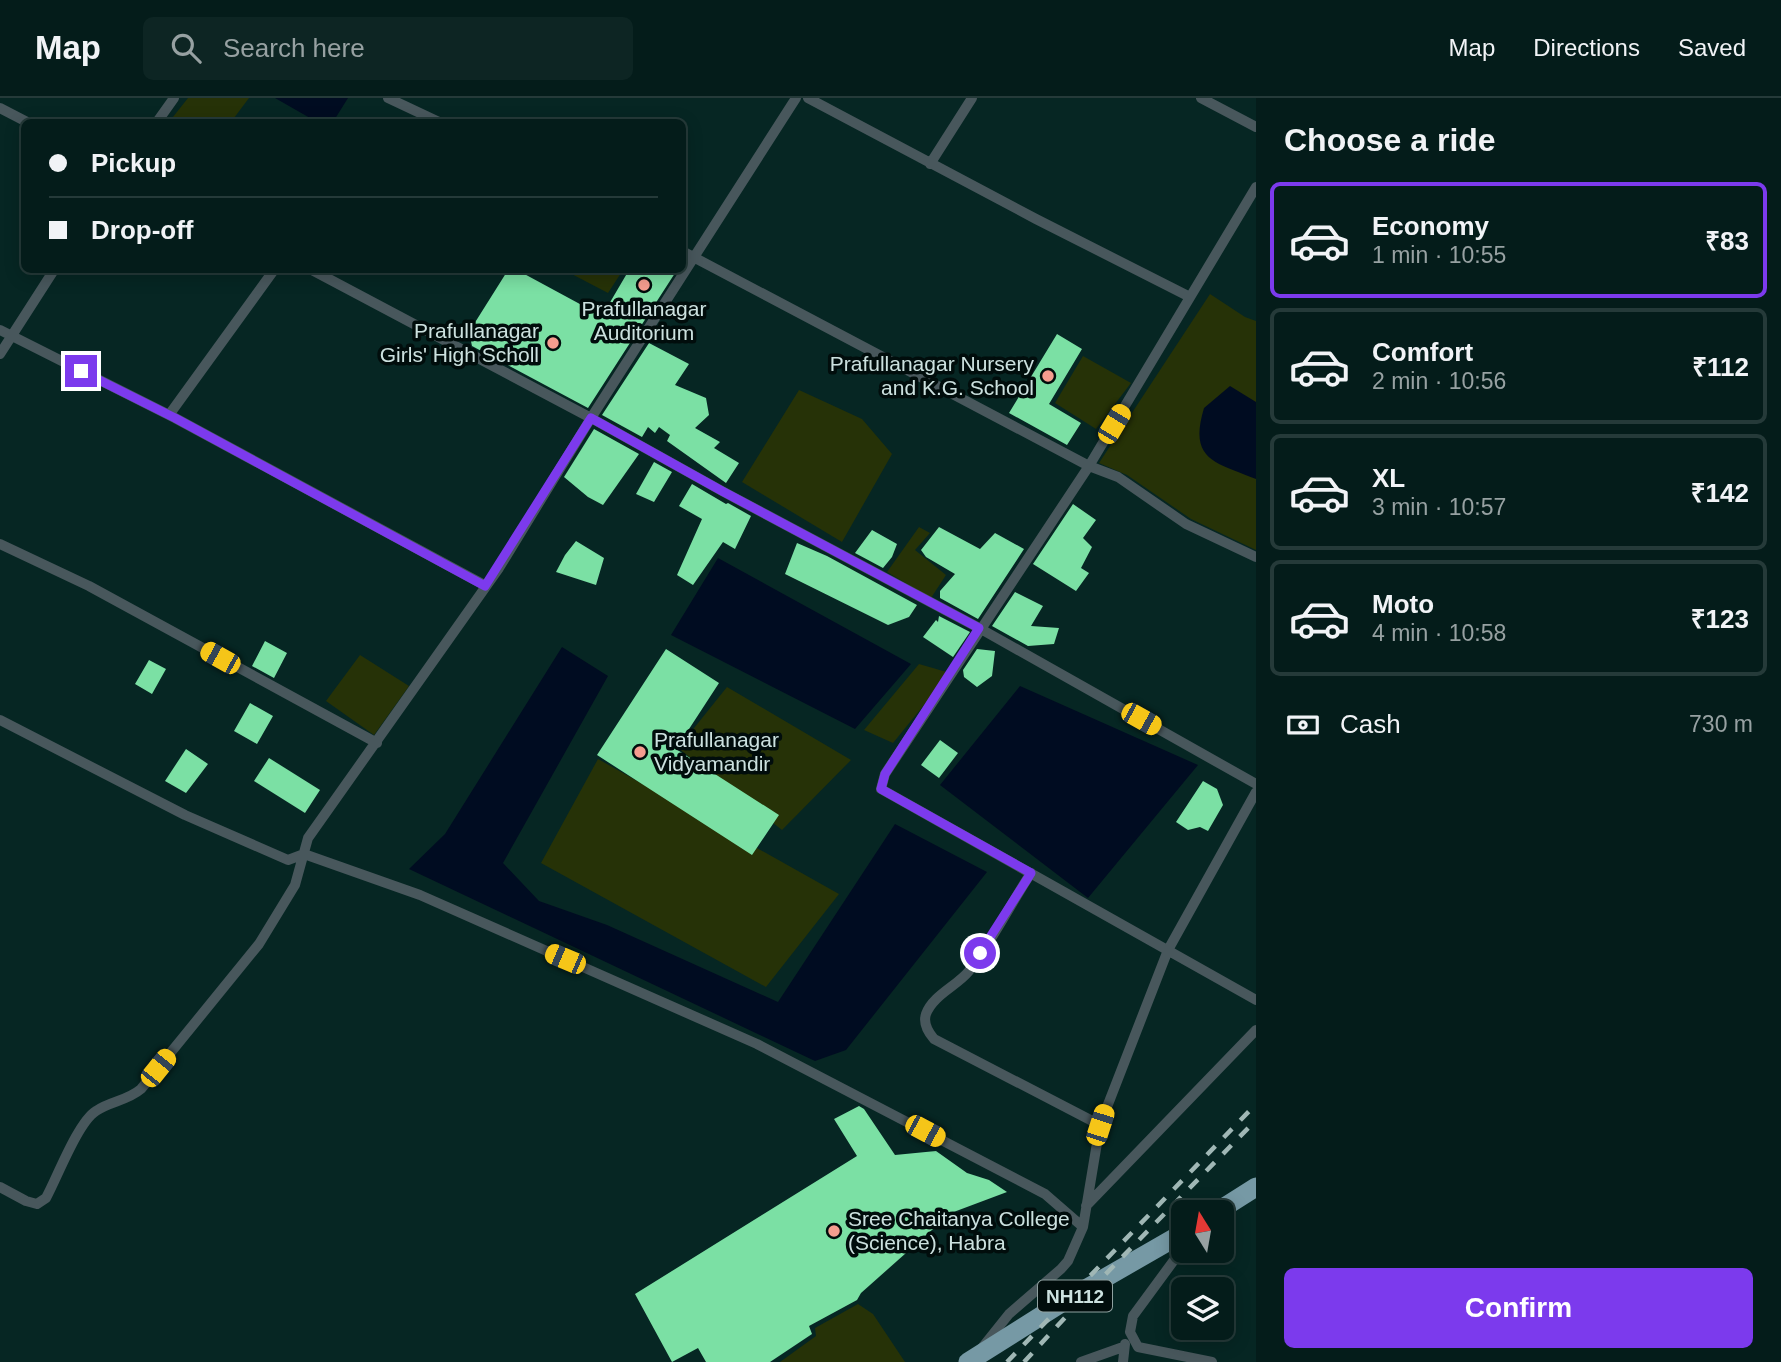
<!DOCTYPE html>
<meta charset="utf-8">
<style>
body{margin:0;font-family:Arial,sans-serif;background:#0d2523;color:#f1f3f6;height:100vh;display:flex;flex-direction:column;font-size:26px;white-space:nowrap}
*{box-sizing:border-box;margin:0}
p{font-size:23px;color:#97a1a2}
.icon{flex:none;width:38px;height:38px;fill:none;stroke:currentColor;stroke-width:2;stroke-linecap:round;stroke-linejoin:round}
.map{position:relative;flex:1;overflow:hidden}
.sheet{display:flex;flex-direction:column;background:#041c1a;width:525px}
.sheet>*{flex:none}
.hud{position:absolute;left:21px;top:21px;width:665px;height:154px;border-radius:10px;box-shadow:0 4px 18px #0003,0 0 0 2px #253a39;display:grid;align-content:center;height:154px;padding:0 28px;background:#041c1a}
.needle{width:46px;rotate:349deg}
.buttons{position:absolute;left:1171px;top:1102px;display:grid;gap:14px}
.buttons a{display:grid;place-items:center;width:63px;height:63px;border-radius:10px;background:#041c1a;box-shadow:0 4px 18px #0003,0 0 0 2px #253a39;font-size:35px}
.end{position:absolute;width:32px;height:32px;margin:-16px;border:9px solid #7c3aed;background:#fff;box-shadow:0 0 0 4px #fff}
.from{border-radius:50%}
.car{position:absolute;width:21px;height:42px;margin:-21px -10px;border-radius:9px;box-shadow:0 0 5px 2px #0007;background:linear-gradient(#f5c518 24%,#345 0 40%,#f5c518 0 76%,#345 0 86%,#f5c518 0)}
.hud b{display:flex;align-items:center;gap:24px;height:66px;font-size:26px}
.hud b+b{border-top:2px solid #253a39}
.hud i{width:18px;height:18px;background:#f1f3f6}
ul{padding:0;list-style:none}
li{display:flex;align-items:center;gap:21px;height:116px;margin:0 14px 10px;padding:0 14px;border:4px solid #253a39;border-radius:10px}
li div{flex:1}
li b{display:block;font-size:26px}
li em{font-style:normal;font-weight:800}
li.active{border-color:#7c3aed}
li>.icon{width:63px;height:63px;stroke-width:1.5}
h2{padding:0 28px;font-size:32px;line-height:84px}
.pay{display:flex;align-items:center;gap:18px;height:77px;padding:0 28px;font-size:26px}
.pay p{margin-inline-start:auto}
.cta{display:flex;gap:14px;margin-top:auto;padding:14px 28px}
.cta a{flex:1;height:80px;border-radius:10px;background:#7c3aed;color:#fff;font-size:28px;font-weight:800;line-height:80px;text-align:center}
header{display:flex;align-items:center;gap:42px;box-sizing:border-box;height:98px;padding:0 35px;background:#041c1a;border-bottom:2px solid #253a39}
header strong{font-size:33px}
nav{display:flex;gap:38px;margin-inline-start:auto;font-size:24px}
.search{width:490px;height:63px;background:#0d2523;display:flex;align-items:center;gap:18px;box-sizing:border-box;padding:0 24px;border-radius:10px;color:#97a1a2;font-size:26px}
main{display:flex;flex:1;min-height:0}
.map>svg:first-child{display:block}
</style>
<header>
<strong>Map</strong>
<div class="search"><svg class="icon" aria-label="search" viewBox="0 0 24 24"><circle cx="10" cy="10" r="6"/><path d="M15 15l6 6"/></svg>Search here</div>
<nav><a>Map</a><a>Directions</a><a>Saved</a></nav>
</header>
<main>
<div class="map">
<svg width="1256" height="1264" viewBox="0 0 1256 1264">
<rect width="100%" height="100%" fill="#062623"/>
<path fill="#263207" d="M188,0H249L231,24H169Z
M564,172H623L608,195Z
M1210,196L1245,219L1256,223V452L1191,421L1127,377L1099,365Z
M1083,258L1131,285L1096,331L1055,305Z
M799,292L862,321L892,356L842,444L742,384Z
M919,429L930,435L915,452L946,477L931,500L887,474Z
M360,557L409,588L374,637L326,603Z
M919,566L950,575L893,645L864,632Z
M727,589L851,662L782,732L678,650Z
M598,661L839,796L766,889L541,765Z
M858,1206L873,1216L905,1264H780L816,1238L815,1230Z"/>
<path fill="#000c21" d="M275,0H348L333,24H317Z
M1230,288L1256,304V381C1216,364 1188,363 1204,310Z
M718,460L911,566L855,631L671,537Z
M562,549L608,578L503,765L539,803L607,827L778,904L895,726L987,774L846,952L815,963L409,771L445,736Z
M1020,588L1198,667L1088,800L940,687Z"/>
<path fill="#7be0a4" d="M508,172H517L602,218L629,172H677L588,310L472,248L469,234Z
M1057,236L1082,251L1049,306L1081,325L1067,347L1009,315Z
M649,245L689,266L675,287L706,300L709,317L695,330L720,344L714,350L739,365L726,385L667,343L670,337L659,329L655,335L648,329L642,339L602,317Z
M594,331L639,356L603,407L588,399L564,379Z
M654,364L672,374L654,404L636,396Z
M692,386L726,406L728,405L751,418L735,451L723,444L693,487L677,477L702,421L679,408Z
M1073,406L1096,422L1083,440L1092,449L1081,470L1089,475L1076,493L1033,466Z
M939,429L980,451L995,435L1024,451L978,521L940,500V493L955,476L926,459L921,452Z
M872,432L897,446L892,459L883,470L855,455Z
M576,443L604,460L596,487L556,474L565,457Z
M797,445L827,458L917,507L909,519L888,527L785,476Z
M1015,494L1043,508L1031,528L1059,530L1054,546L1028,548L992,528Z
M939,518L970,534L953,559L923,539L936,522L938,524Z
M265,543L287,555L274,580L252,568Z
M666,551L719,585L676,651L779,717L752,757L597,657Z
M977,551L995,553L992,578L977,589L964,579L963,572Z
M149,562L166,571L152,596L135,586Z
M250,605L273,618L257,646L234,633Z
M940,642L958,655L939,680L921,667Z
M186,651L208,666L186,695L165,683Z
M269,660L320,692L305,715L254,683Z
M1203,683L1217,691L1223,707L1208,733L1200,729L1188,732L1176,724Z
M859,1008L864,1011L895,1057L936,1053L967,1075L989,1082L1007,1094L951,1115L861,1195L857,1202L809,1228L812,1236L770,1264H706L698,1250L672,1264L635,1196L857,1058L834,1021Z"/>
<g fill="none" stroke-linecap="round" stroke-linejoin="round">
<path stroke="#48575c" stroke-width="10" d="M388,0L439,24
M808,0L1036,121L1190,199
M1201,0L1256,29
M0,10L27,24
M157,24L174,0
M930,66L972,0
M1256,89L1089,368L885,676L881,691L1256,902
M682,153L1089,368L1118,379L1186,426L1256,459
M312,172L591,320L796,0
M0,232L175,320L486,488
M0,256L54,172
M169,317L274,172
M0,446L89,488L377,645
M0,622L185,717L288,762L304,756L420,797L757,946L1045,1096L1083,1129
M1031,775C1010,807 992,843 969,873C957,888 933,897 926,916C923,925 928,934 934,941L1100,1027
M0,1089L26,1103L37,1106L46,1100C57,1080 78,1024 96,1013C110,1003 127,1003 141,991L259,846L295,787L308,740L499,470L591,320L722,393L979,530L1256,686
M1086,1108L1256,932
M1183,1150L1133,1218L1130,1234L1138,1249L1212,1264
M981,1251L1009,1216L1061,1171L1068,1163L1083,1129L1100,1027L1168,852L1256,694
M1081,1264L1123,1249
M1123,1264L1125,1246"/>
<path stroke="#7699a5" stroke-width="19" d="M1215,1115L1256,1089
M968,1264L1063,1204L1183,1135"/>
<path stroke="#a0b7b5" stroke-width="4.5" stroke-dasharray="12 12" stroke-linecap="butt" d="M1007,1264L1256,1006
M1024,1264L1096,1186L1256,1022"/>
</g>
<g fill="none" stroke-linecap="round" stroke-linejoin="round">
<path stroke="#7c3aed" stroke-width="9" d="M81,273L175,320L485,488L591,320L722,393L979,530L885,676L881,691L1031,775L980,855"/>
</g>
<g fill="#f59d8f" stroke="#010d0c" stroke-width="2.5">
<circle cx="644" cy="187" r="7"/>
<circle cx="553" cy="245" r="7"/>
<circle cx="1048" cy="278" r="7"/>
<circle cx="640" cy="654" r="7"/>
<circle cx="834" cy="1133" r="7"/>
</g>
<g text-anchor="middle" stroke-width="7" stroke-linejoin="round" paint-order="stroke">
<rect fill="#010d0c" stroke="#8fa1a0" stroke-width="2" x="1038" y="1182.5" width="74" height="31" rx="5"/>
<g font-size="19" font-weight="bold" fill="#cce1df">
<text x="1075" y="1205">NH112</text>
</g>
<g font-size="21" fill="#cce1df" stroke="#010d0c" text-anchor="end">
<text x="644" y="218" text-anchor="middle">Prafullanagar<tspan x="644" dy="24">Auditorium</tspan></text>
<text x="539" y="240">Prafullanagar<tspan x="539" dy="24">Girls' High Scholl</tspan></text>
<text x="1034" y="273">Prafullanagar Nursery<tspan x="1034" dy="24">and K.G. School</tspan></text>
<text x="654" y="649" text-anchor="start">Prafullanagar<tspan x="654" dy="24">Vidyamandir</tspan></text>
<text x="848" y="1128" text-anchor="start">Sree Chaitanya College<tspan x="848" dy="24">(Science), Habra</tspan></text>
</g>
</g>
</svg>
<div class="buttons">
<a><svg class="needle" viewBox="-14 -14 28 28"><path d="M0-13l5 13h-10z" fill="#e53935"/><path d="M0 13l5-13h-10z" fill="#97a1a2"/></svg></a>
<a><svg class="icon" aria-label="layers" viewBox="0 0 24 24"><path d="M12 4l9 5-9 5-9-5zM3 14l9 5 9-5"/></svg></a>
</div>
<i class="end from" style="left:980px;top:855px"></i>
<i class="end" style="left:81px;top:273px"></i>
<i class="car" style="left:1114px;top:326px;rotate:31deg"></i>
<i class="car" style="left:220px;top:560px;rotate:299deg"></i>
<i class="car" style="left:1141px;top:621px;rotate:119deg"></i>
<i class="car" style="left:565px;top:861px;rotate:293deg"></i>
<i class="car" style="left:158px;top:970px;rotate:39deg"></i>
<i class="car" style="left:1100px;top:1027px;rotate:18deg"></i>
<i class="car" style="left:925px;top:1033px;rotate:118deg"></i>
<div class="hud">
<b><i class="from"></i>Pickup</b>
<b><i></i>Drop-off</b>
</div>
</div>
<section class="sheet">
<h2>Choose a ride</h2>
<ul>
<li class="active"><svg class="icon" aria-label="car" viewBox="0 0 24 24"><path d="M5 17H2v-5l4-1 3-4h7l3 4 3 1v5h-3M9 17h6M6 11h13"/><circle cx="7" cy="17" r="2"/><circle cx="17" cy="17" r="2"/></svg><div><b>Economy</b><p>1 min · 10:55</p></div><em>₹83</em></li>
<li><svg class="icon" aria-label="car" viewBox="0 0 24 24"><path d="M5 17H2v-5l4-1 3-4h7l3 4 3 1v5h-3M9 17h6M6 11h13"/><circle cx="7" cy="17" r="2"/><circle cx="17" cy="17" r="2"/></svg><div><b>Comfort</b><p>2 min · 10:56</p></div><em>₹112</em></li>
<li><svg class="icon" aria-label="car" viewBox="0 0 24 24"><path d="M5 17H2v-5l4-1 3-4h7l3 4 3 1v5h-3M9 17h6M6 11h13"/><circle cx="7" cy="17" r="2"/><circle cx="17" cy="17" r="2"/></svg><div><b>XL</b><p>3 min · 10:57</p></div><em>₹142</em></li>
<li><svg class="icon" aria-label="car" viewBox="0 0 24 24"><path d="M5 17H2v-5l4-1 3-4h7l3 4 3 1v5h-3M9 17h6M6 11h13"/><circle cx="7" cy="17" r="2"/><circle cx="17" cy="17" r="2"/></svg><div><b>Moto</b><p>4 min · 10:58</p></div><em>₹123</em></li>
</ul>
<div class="pay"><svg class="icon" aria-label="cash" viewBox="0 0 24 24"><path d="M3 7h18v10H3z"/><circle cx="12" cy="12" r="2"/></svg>Cash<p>730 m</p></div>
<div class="cta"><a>Confirm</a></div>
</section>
</main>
